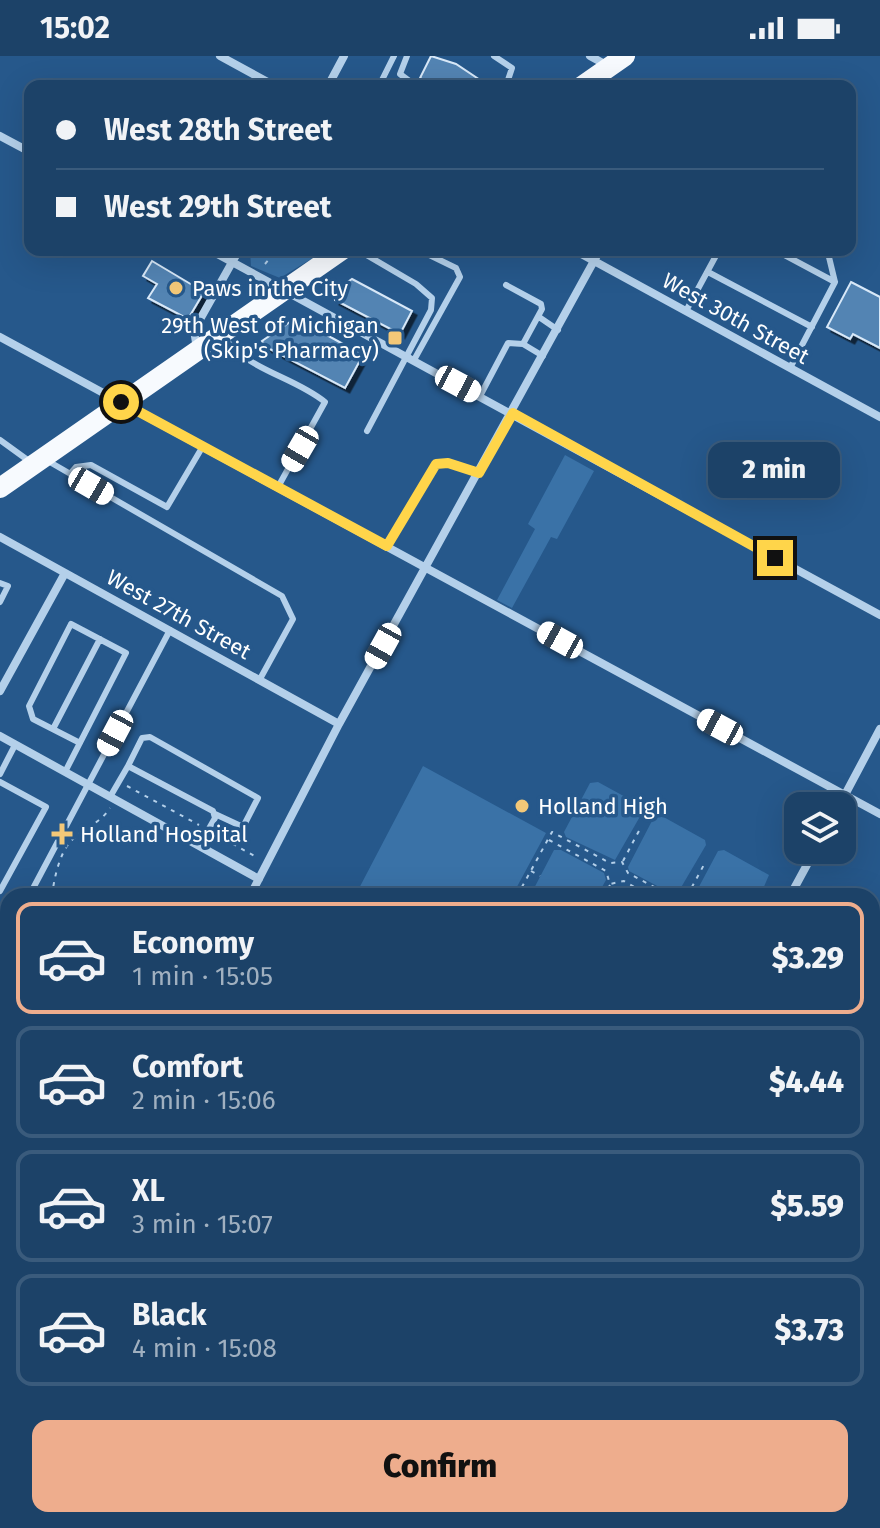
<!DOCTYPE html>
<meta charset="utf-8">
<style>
body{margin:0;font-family:"Fira Sans",sans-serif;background:#294d71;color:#f1f3f6;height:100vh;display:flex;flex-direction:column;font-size:30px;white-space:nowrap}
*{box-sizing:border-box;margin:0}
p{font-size:26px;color:#a0b0c0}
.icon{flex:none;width:44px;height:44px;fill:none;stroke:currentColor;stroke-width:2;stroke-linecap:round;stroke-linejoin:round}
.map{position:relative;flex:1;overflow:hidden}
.drawer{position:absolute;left:0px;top:832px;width:880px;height:640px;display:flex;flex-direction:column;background:#1c4268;border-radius:24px 24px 0 0;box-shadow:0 8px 32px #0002,0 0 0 2px #3a5b7c}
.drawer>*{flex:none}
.hud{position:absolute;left:24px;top:24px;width:832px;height:176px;border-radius:16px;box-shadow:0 8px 32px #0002,0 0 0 2px #3a5b7c;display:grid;align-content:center;height:176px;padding:0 32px;background:#1c4268}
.buttons{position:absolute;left:784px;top:736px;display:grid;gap:16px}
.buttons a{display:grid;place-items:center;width:72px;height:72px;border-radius:16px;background:#1c4268;box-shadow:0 8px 32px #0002,0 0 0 2px #3a5b7c;font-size:40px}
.end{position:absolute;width:36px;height:36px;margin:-18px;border:10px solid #ffd54a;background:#111;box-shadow:0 0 0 4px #111}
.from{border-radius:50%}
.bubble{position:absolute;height:56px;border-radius:16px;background:#1c4268;box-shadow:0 8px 32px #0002,0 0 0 2px #3a5b7c;font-size:26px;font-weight:800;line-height:56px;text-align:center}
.car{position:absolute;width:24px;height:48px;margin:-24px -12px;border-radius:10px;box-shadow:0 0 6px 2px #0007;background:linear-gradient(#fff 24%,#345 0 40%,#fff 0 76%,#345 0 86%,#fff 0)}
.hud b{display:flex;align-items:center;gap:28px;height:76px;font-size:30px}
.hud b+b{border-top:2px solid #3a5b7c}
.hud i{width:20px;height:20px;background:#f1f3f6}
ul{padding:14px 0 0;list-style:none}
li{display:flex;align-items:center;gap:24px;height:112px;margin:0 16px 12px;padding:0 16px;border:4px solid #3a5b7c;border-radius:16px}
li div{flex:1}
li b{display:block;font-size:30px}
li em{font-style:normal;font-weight:800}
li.current{border-color:#eead8d}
li>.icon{width:72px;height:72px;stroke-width:1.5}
.cta{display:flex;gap:16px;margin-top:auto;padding:16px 32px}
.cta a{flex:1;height:92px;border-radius:16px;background:#eead8d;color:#111;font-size:32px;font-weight:800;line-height:92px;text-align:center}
.status{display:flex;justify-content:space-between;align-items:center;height:56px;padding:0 40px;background:#1c4268;direction:ltr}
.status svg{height:22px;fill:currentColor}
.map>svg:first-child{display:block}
</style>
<div class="status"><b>15:02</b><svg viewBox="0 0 49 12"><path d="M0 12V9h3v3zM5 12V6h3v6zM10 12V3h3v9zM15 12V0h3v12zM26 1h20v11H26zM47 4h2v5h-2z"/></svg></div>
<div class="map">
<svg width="880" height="1472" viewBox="0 0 880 1472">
<defs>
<filter id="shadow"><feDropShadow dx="4.5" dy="4.5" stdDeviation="0" flood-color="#0009"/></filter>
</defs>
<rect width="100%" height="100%" fill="#26588b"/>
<path fill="#3a72a7" d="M250,194H326L280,222L251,210Z
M565,399L594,415L557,483L551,481L512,552L497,544L535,473L528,468Z
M423,710L546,777L512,840H355Z
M598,726L640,749L642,757L615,804L566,781L564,776L590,727Z
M660,759L705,784L706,789L676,840L629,815L628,811L654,761Z
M554,794H561L604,817L606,824L597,840H530Z
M724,794L769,819L760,840H694L718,795Z"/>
<path fill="#5284b3" stroke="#d8e8f8" stroke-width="2" filter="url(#shadow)" d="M431,0L456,8L489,30H435L420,22Z
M152,205L204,236L188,263L148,242L157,228L143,220Z
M352,223L412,255L400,278L335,244L334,236Z
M851,226L880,241V292L853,278L850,283L827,271Z
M296,262L363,299L345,332L266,291L262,285Z
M0,892L8,896V915L0,910Z
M0,914L8,918V937L0,952Z
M872,1022L880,1028V1060L872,1070Z
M880,1087V1260L876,1257L872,1265V1091Z
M872,1288L880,1294V1376L872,1371Z"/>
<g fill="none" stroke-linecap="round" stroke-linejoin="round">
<path stroke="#b4d0ea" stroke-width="2" stroke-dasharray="4 6" stroke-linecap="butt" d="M265,208L277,194
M127,730L199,769
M215,778L258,802
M549,784L606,815L610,828L624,825L650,840
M623,805L641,771
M531,815L540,820
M52,840C54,823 59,798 71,785C83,772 100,768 110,752
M517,840L552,776L610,807L622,806L628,817L671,840
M604,840L610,829
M687,840L706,805"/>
<path stroke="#b4d0ea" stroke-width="6" d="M407,0L400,18L416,30
M494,0L512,12L506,30
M379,30L394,0
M358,194L416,228L432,242L431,254L367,375
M775,194L835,226
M708,216L812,271
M686,255L719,194
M539,261L558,274
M223,280C248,315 293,320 325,346L278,431
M523,288L543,300
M414,304L460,221L456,212L419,194
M790,312L835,226L828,197L822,194
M480,340L508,287L523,288L542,253L541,248L506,229
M0,384L29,405
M48,405L282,540L293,563L260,623
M70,418L76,411L91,409L167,451L203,390
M387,490L436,408L448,407L479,417
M0,527L8,530L0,546
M53,673L100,583
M128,710L142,682L150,681L258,742L243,771L215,758
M65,716L126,597L71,568L29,650L33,663L80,687
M0,718L15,689
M0,726L46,751L0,835
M110,741L128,710L213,755L215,762L199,790
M29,840L170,574
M0,866L8,861
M872,999L880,1003
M0,1019L8,1004
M872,1428L880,1432
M837,1472L841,1464
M879,1472L880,1469"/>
<path stroke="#b4d0ea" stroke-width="8" d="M220,0L275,30
M590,0L610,11
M328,30L344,0
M0,80L30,96
M210,194L880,559
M574,194L880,361
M0,281L880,758
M197,293L194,274L239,194
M0,481L339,668
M0,635L65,517
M0,680L259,823
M839,750L880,673
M250,840L339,668L600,194
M790,840L815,794
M872,955L880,959
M0,1081L8,1086
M0,1304L8,1289
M336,1464L351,1472
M705,1464L720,1472
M448,1472L452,1464"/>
<path stroke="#f7fafe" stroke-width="20" d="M582,30L625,0
M0,432L342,194"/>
</g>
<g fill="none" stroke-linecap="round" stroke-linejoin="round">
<path stroke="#ffd54a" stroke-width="10" d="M121,346L387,490L436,408L448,407L479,417L513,357L775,502"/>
</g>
<g fill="#f3c878" stroke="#26588b" stroke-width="3">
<circle cx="176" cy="232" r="8"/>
<rect x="387" y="274" width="16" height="16" rx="4"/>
<circle cx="522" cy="750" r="8"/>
<path d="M58 766h8v8h8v8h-8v8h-8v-8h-8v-8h8z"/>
</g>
<g text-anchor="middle" stroke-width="7" stroke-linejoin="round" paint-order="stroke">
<g font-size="22" fill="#fff" stroke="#26588b" text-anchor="start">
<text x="192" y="240">Paws in the City</text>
<text x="379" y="277" text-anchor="end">29th West of Michigan<tspan x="379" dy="25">(Skip's Pharmacy)</tspan></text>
<text x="538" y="758">Holland High</text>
<text x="80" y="786">Holland Hospital</text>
</g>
<g font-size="22" fill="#fff" stroke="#26588b">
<text transform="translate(736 262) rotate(29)" y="8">West 30th Street</text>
<text transform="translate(179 558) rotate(29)" y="8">West 27th Street</text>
</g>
</g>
</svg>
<div class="buttons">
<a><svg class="icon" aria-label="layers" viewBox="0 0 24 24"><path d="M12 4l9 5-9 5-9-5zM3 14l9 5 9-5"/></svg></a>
</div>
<i class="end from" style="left:121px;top:346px"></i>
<i class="end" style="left:775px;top:502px"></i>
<div class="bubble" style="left:708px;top:386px;width:132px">2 min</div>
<i class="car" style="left:458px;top:328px;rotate:118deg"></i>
<i class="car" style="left:300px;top:393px;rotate:210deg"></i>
<i class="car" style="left:91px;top:430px;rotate:120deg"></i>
<i class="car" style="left:560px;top:584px;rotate:299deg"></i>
<i class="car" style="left:383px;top:590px;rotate:209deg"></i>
<i class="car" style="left:720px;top:671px;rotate:298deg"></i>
<i class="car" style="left:115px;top:677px;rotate:208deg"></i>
<div class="hud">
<b><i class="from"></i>West 28th Street</b>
<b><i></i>West 29th Street</b>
</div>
<section class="drawer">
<ul>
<li class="current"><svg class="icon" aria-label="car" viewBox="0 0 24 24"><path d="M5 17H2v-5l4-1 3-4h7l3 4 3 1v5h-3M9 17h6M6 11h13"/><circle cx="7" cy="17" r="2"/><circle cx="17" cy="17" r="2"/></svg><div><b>Economy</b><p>1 min · 15:05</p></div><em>$3.29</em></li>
<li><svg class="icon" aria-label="car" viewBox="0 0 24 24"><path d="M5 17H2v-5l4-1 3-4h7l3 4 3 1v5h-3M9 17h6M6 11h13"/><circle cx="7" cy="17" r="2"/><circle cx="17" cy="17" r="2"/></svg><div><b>Comfort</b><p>2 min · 15:06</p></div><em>$4.44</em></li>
<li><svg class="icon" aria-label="car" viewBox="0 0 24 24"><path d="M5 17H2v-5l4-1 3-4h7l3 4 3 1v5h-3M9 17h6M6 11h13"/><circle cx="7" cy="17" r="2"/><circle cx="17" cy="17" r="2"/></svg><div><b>XL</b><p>3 min · 15:07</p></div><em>$5.59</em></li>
<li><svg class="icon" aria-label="car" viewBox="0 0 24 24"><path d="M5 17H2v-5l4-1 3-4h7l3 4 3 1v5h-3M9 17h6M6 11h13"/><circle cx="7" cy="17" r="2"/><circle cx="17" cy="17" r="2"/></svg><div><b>Black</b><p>4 min · 15:08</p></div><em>$3.73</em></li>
</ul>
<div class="cta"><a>Confirm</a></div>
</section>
</div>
